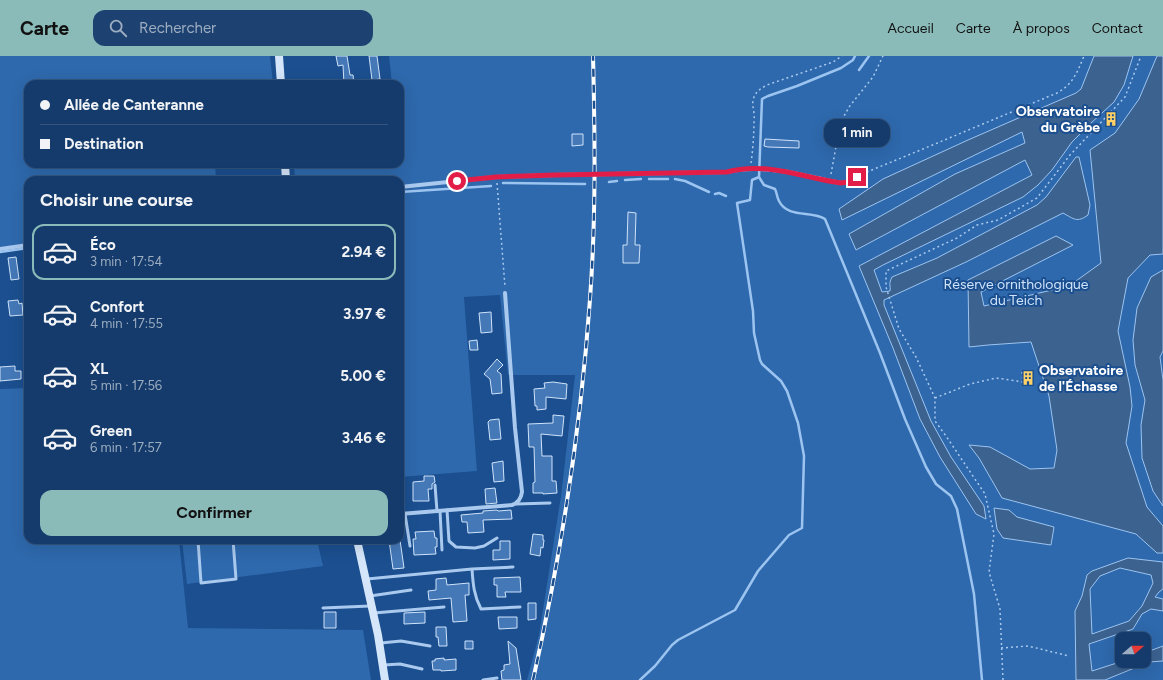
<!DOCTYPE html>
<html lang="fr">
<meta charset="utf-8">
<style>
body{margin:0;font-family:Figtree,sans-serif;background:#1d4271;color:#f1f3f6;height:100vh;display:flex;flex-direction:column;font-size:15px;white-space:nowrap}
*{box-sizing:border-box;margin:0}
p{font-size:13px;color:#9dadc1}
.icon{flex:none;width:22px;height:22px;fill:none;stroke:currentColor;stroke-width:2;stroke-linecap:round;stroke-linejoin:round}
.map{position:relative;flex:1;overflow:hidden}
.details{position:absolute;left:24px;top:120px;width:380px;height:368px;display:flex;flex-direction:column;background:#143b6b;border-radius:12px;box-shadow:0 4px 16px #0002,0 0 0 1px #33557e}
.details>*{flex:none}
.hud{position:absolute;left:24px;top:24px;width:380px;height:88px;border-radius:12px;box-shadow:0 4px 16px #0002,0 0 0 1px #33557e;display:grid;align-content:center;height:88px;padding:0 16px;background:#143b6b}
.needle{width:26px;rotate:70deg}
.buttons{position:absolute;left:1115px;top:576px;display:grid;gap:8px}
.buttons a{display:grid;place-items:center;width:36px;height:36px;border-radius:8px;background:#143b6b;box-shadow:0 4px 16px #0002,0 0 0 1px #33557e;font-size:20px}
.end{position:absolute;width:18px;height:18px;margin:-9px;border:5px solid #e11d48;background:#fff;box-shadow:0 0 0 2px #fff}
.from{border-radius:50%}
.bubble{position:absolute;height:28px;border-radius:12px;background:#143b6b;box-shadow:0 4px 16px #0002,0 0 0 1px #33557e;font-size:13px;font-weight:700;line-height:28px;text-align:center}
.hud b{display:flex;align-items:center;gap:14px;height:38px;font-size:15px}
.hud b+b{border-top:1px solid #33557e}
.hud i{width:10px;height:10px;background:#f1f3f6}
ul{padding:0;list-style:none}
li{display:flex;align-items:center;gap:12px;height:56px;margin:0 8px 6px;padding:0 8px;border:2px solid transparent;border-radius:12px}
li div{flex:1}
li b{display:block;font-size:15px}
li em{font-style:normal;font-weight:700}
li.on{border-color:#8bbbb9}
li>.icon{width:36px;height:36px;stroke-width:1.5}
h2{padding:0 16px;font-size:18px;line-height:48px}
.primary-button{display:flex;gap:8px;margin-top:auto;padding:8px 16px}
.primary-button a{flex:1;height:46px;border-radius:12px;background:#8bbbb9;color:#111;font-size:16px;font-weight:700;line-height:46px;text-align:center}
header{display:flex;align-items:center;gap:24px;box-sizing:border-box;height:56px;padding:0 20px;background:#8bbbb9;color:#111}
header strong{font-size:19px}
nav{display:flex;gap:22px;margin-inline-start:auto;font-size:14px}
.search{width:280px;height:36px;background:#1d4271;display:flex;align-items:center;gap:10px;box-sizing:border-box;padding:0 14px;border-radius:12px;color:#9dadc1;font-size:15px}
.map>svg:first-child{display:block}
</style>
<header>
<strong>Carte</strong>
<div class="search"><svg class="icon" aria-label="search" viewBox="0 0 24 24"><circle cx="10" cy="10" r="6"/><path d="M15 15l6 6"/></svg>Rechercher</div>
<nav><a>Accueil</a><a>Carte</a><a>À propos</a><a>Contact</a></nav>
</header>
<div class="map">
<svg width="1163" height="624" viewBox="0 0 1163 624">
<rect width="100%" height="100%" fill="#1b4f8f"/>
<path fill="#2e69ad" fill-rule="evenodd" d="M0,0H270L273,28H28V108H215L216,124H28V188L0,193Z
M389,0H1163V624H527L539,579L561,440L575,319H508L500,239L464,241L477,415L400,421V124H295L294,108H400V28H392ZM1122,583H1144V605H1122Z
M28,332V484H179L188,572L363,574L371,624H0V333Z
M182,484H317L323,510L187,528Z"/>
<path fill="#3c6290" stroke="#9cc4f0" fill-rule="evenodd" d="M1094,0H1133L1124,29L1114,46L1091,67L1072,86L1052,114L1038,129L1023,141L883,209L874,214L882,236L890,235C891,229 888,229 892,221L937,202L1037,149L1046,141L1076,101H1079L1090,149L1088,159C1077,167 1074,163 1063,157L966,206L884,244V249L931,365L951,401L984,450L986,463L976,458L940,401L920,363L893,292L859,210L1032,119L1025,104L856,194L849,178L955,118L1025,87L1022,76L842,164L839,153L883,123L968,84L1076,37L1081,33Z
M1157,0H1163V198L1150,199L1128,222L1118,275L1130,331L1132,350L1126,387L1147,451L1163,470V497H1157L1136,478L1002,442L979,402L969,389L990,391L1030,413L1054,412L1057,394L1049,340L1031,286L988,289L969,291L968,224L1056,180L1073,189L981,236L984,250L1069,230L1101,207L1090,94L1115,77L1139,43Z
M1163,214V295L1160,301L1163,324V450L1153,435L1142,402L1141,369L1145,344L1135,309L1133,284L1137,252L1151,221Z
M994,452L1009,454L1017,461L1054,471L1051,489L1003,482L997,473Z
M1128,502L1163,506V533L1159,536L1155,541L1163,543V555L1151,553L1142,558L1133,573L1089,588L1092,615L1123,605H1144V597L1163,590V605L1149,606L1105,624H1076L1075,555L1082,540L1087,519L1092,515ZM1120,512L1151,519L1153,527L1142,550L1129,565L1092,578L1090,533L1100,520Z"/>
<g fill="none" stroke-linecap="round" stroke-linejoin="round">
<path stroke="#9cc4f0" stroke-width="2.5" d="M855,0L853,4L841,12L797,30L768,40L762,43L759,121L764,129L775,133C777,137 777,142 779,145C788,163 812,154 825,163L880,297L905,363L926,411L936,428L951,440L957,453L974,538L982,624
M859,14L869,0
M649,123H668
M675,123L685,125L709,136
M625,124L641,123
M609,126L617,125
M503,127L585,128
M400,136L491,130
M715,138L719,137L726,140
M0,196L28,192
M640,624L655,610L672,589L678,584L735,554L758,515L789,479L802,472L804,400L798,367L787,335L781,325L762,308L760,304L754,277L753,255L737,147L750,144L752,124L759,121"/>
</g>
<path fill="#4478b7" stroke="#cfe3fa" d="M336,0H347L350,19H353L354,28H344L343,9L338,10Z
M369,0H377L380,23L372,24Z
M572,78H583V89L572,90Z
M765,83L799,85V92L768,91L764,90Z
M628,156L636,157L635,189H640L639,207H623V189H627Z
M16,201L19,223L11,224L8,202Z
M18,244L19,248L22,247L23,259L10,260L8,245Z
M491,256L492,276L481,277L479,257Z
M477,284L478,294H470L469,285Z
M497,303L503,309L497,315L501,318L502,337L492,338L490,323L484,318Z
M15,310V315H21V323L0,325V311Z
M553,326L567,328L566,343L546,341V353L537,354V350H535L534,333L545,332L544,327Z
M553,359L564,360L562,380L541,378L542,400H552V425H556L557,437L543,438V437H533V427L535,426L534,391H529L528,368L553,367Z
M499,363L501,383L490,384L488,366L490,364Z
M503,405L504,425L494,426L492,407Z
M424,420H434L435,426L432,428V433H428L429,445H413V426L424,425Z
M495,432L497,447L486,448L485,433Z
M497,454L498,455L511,454L512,463L483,464L484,476L468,477L467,466H462L461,459L483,457V455Z
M434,475L435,482H437V491H435L436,498L414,499L413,483H416L415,476Z
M533,478L543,479V484H544L543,492L541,491L540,500L530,498Z
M389,484H400L404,512L393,513Z
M500,485H510V503L493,504V494H500Z
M520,521L521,536H505L506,541H497V529H494V522Z
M446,522L447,529L469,527V539H465L467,565L453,566L451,542L429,544L428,535L436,534V523Z
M528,547H536V563L528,564Z
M324,556H336V572H324Z
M425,556V567L404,568V557Z
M498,561H517V572L499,573Z
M436,571H446L447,590H439L438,581H436Z
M465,585H473V593H465Z
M508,585L516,592L521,624H502L501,615L504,614V609L510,608Z
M444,602V604L456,603V614L441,615V614H433L432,605H435V603Z"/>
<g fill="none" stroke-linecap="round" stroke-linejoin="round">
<path stroke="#a9c9ee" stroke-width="1.5" stroke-dasharray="2 3" stroke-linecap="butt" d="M751,107C753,93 754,78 754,63C755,57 752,51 753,44C755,36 760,33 767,29L833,6L842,0
M831,118L839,74L843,62L849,51L873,21L883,0
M862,118L923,93L1057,37C1073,28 1077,17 1084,0
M497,127L505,231
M935,342L970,328L996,322L1023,326L1022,316
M1001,592L1028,590L1069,600
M1003,624L1000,553L989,516L994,478L985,438L946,380L935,365V342L916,301L899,273L886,231V215L957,182L977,169L998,164L1037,142L1070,99L1125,41L1141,0"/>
<path stroke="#a9c9ee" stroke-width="3" d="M435,429L437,455
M516,448L550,447
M447,454L449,485L456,491L475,492L484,490L497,482
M440,455L442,494
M405,458L410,490
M198,484L201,527L236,523L233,484
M372,484L373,487
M472,513C473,528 474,540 481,553L520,551
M367,523L472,513L513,511
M370,540L411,534
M323,552L370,550
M374,557L444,551
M381,587L401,585L430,590
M384,609L400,608L422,613
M483,624L497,622"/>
<path stroke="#a9c9ee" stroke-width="4" d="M400,131L496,121L555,119L727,116C750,110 784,114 807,120C819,122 829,125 841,127L848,126L857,121
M0,193L28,189
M400,458L512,449C518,447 521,443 522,436L515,372L505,237"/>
<path stroke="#d6e6fa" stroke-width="8" d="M279,0L281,28
M285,108L286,124
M357,484L378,579L385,624"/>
<defs>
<path id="rail" d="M533,624C561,499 581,371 590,243C596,162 595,81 593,0"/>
</defs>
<use href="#rail" stroke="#fff" stroke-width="4"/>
<use href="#rail" stroke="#1b4f8f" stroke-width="2.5" stroke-dasharray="8" stroke-linecap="butt"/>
</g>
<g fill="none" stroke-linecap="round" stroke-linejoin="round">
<path stroke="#e11d48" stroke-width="5" d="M457,125L496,121L555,119L727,116C765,105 804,122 841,127L848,126L857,121"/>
</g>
<defs>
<symbol id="building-bare" viewBox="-9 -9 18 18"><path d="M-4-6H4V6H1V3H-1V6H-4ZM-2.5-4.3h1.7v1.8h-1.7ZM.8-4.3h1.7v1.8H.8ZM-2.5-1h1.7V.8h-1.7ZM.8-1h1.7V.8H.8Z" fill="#ffd166" stroke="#1b4f8f" stroke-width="2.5" paint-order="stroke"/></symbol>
</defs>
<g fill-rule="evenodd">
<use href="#building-bare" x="1101" y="53" width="20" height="20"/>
<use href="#building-bare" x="1018" y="312" width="20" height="20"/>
</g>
<g text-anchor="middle" stroke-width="4" stroke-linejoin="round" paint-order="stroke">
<g font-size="14" font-weight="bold" fill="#fff" stroke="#1b4f8f" text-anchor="end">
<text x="1100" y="60">Observatoire<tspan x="1100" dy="16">du Grèbe</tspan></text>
<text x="1039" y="319" text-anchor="start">Observatoire<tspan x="1039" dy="16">de l'Échasse</tspan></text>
</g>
<g font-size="14" fill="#cfe3fa" stroke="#1b4f8f">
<text x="1016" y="233">Réserve ornithologique<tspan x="1016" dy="16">du Teich</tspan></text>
</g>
</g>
</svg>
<div class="buttons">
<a><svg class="needle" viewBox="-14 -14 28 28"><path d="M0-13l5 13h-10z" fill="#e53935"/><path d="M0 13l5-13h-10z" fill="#9dadc1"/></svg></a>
</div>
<i class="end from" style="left:457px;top:125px"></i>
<i class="end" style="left:857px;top:121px"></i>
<div class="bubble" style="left:824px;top:63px;width:66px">1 min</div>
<div class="hud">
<b><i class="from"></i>Allée de Canteranne</b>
<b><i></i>Destination</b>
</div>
<section class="details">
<h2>Choisir une course</h2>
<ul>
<li class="on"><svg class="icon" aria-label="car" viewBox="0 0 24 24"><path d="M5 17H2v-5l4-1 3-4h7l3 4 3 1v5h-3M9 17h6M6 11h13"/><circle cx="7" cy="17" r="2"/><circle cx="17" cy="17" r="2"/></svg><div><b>Éco</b><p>3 min · 17:54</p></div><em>2.94 €</em></li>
<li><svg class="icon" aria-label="car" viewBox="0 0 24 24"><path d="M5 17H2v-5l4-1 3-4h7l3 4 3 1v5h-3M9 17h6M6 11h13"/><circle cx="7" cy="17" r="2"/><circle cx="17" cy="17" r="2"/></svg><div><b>Confort</b><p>4 min · 17:55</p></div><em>3.97 €</em></li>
<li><svg class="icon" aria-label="car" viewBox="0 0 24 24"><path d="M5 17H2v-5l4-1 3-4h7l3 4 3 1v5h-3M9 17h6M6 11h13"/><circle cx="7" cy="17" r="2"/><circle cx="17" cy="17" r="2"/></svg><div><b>XL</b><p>5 min · 17:56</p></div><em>5.00 €</em></li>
<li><svg class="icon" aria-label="car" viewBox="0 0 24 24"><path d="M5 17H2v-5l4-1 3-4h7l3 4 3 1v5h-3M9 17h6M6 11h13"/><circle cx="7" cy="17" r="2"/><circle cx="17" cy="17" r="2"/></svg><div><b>Green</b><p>6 min · 17:57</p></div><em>3.46 €</em></li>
</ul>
<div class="primary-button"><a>Confirmer</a></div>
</section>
</div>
